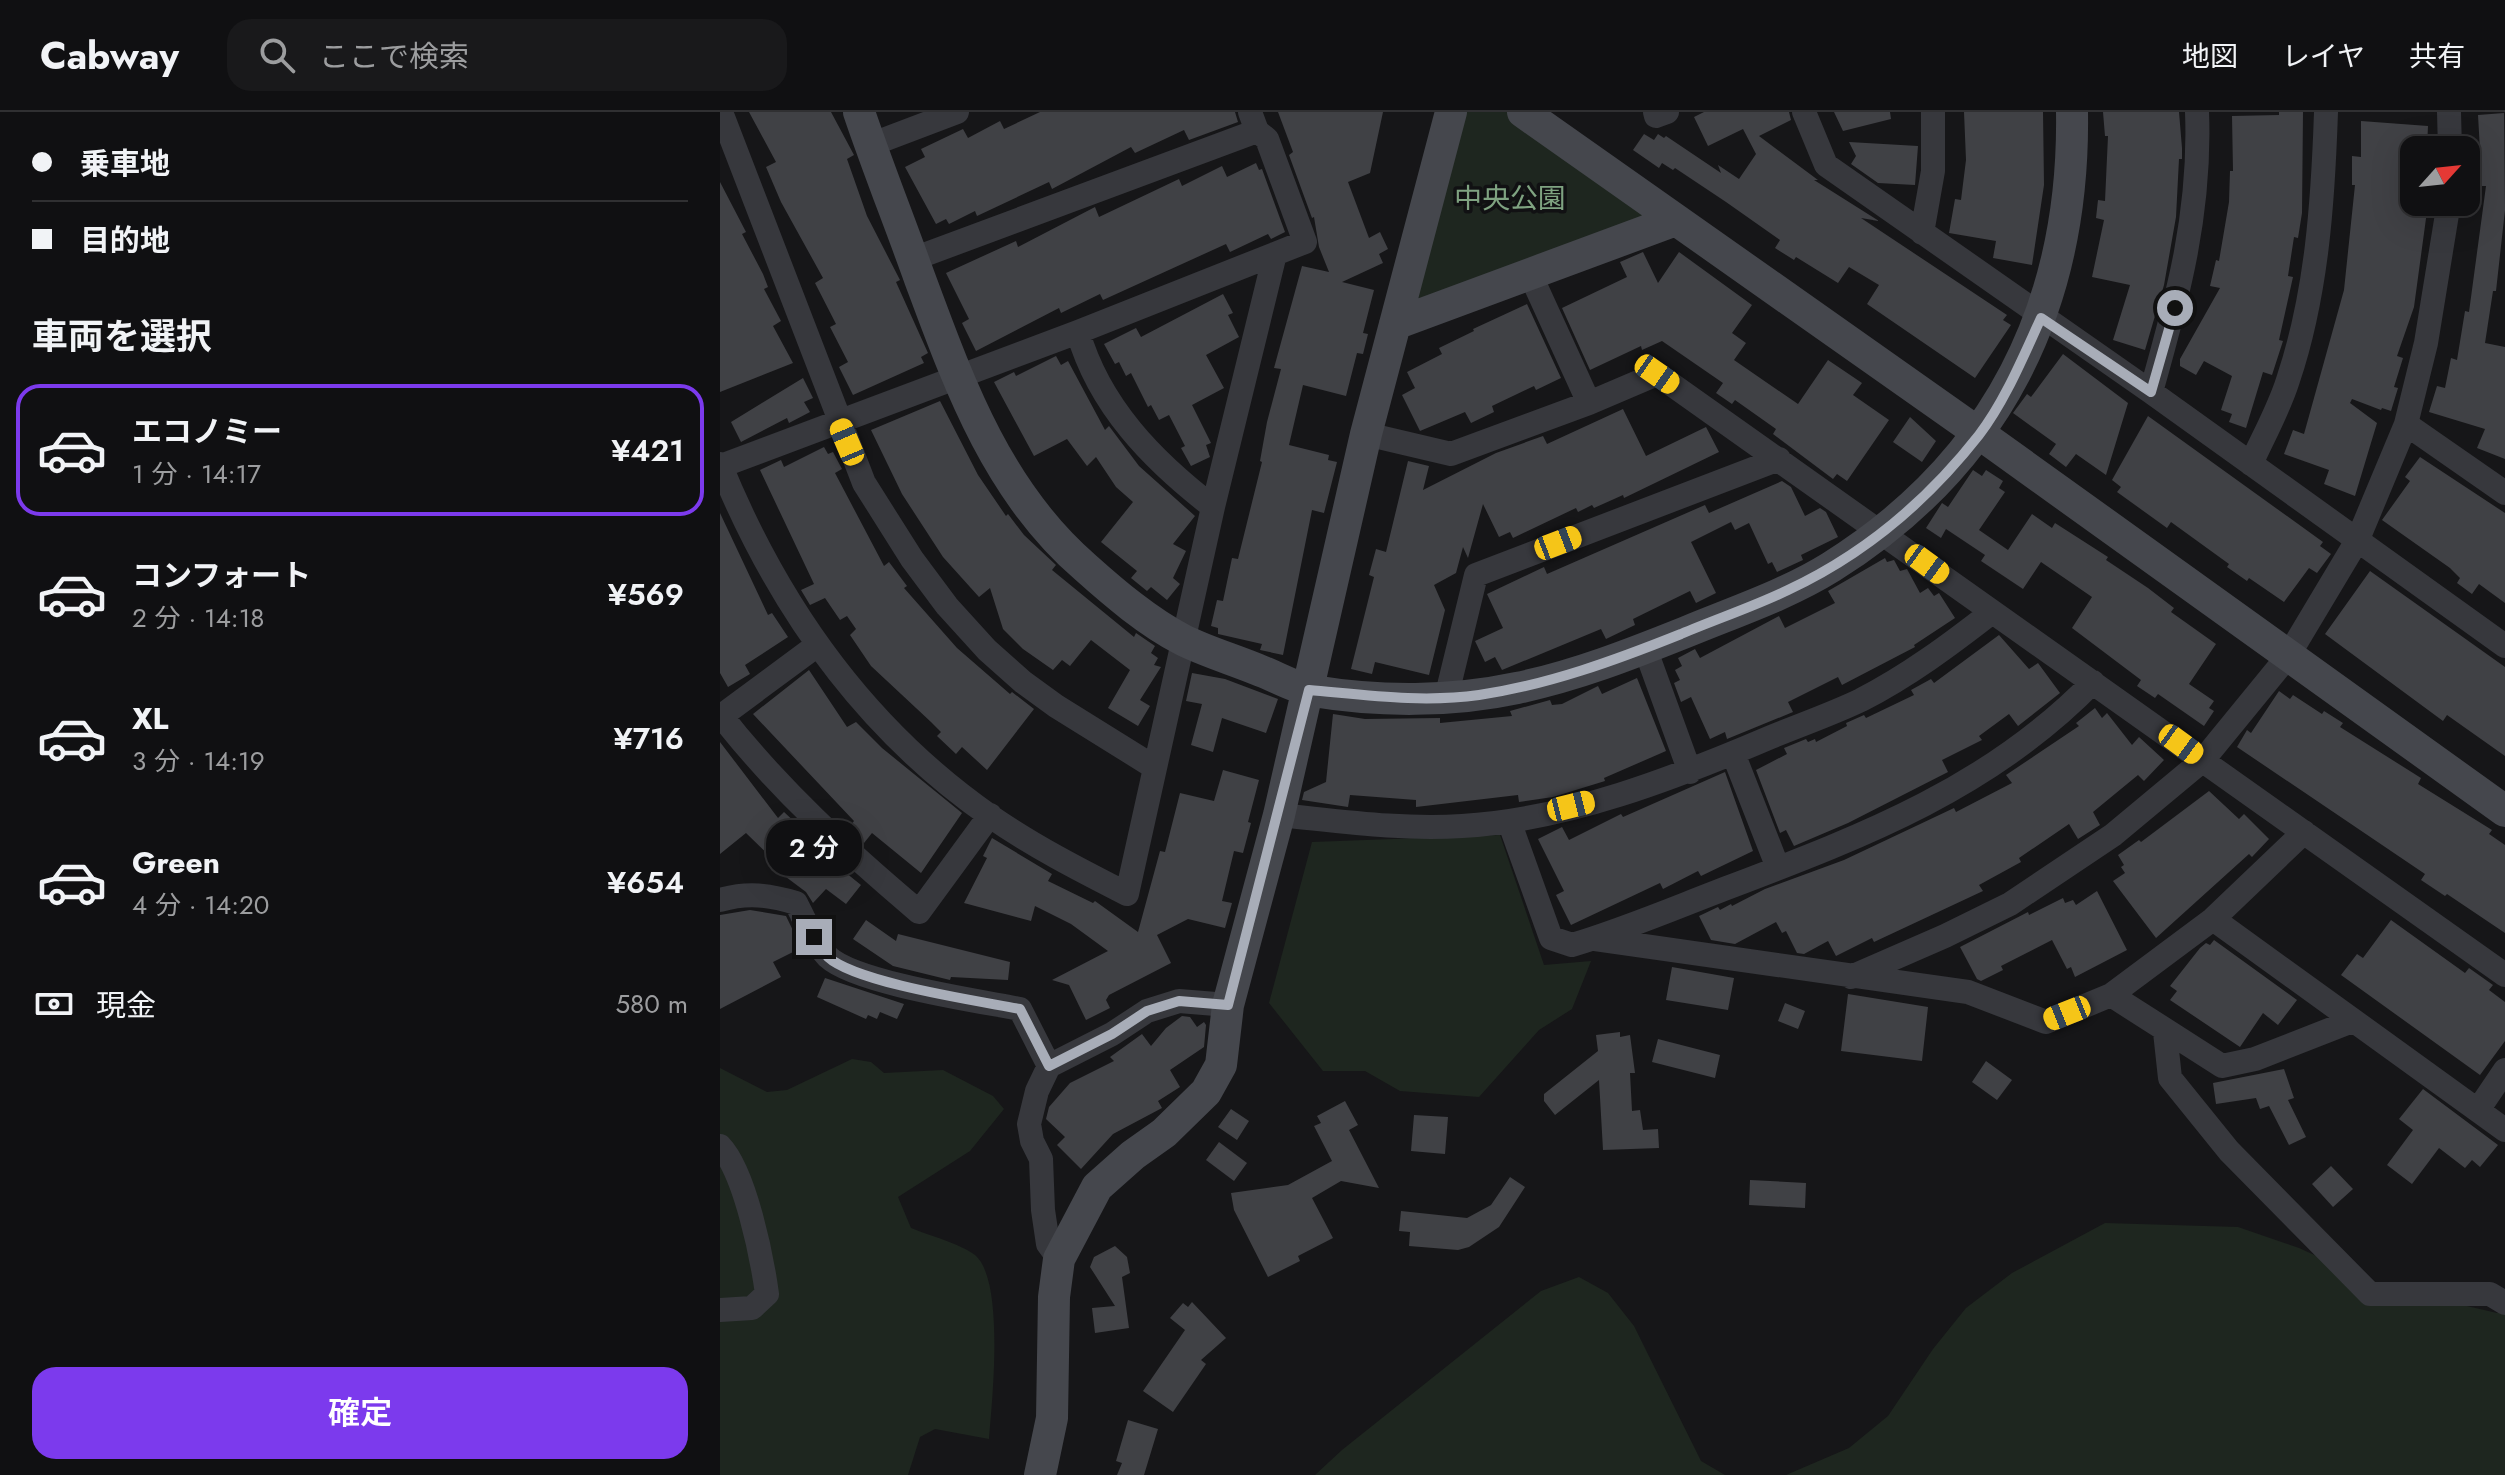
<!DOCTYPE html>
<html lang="ja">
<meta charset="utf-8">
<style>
body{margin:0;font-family:Jost,"Noto Sans JP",sans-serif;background:#19191b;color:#f1f3f6;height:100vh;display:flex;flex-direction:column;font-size:30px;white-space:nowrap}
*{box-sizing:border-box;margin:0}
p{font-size:26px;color:#9c9d9f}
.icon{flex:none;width:44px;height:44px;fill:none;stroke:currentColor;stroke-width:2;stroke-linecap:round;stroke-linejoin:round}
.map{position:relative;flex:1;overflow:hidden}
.details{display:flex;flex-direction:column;background:#101012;width:720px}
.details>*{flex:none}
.hud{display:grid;align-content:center;height:176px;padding:0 32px;background:#101012}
.needle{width:52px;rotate:63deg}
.tools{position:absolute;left:1680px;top:24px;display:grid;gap:16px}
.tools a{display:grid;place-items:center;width:80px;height:80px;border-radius:16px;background:#101012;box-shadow:0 8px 32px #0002,0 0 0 2px #303032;font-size:40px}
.end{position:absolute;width:36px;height:36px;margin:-18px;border:10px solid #a8adb8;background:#111;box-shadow:0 0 0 4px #111}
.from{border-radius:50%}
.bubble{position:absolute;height:56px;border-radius:24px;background:#101012;box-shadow:0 8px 32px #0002,0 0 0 2px #303032;font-size:26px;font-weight:600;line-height:56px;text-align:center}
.car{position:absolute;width:24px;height:48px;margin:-24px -12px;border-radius:10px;box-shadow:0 0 6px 2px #0007;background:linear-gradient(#f5c518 24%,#345 0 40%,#f5c518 0 76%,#345 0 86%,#f5c518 0)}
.hud b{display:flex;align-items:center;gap:28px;height:76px;font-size:30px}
.hud b+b{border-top:2px solid #303032}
.hud i{width:20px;height:20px;background:#f1f3f6}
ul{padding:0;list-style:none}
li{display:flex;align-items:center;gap:24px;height:132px;margin:0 16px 12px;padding:0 16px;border:4px solid transparent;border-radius:24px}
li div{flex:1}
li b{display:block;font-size:30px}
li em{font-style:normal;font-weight:600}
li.selected{border-color:#7c3aed}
li>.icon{width:72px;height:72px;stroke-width:1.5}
h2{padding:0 32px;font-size:36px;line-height:96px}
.pay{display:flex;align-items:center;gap:20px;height:88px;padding:0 32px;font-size:30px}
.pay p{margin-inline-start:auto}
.button{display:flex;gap:16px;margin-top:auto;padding:16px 32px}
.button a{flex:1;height:92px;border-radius:24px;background:#7c3aed;color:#fff;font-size:32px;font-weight:600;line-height:92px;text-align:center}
header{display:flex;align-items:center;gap:48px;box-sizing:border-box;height:112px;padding:0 40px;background:#101012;border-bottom:2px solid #303032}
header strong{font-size:38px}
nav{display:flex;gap:44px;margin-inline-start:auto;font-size:28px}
.search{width:560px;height:72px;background:#19191b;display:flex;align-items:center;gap:20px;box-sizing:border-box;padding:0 28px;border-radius:24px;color:#9c9d9f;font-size:30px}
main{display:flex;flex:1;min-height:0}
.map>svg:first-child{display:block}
</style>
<header>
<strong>Cabway</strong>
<div class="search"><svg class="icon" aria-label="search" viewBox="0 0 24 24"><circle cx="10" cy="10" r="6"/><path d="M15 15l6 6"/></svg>ここで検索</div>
<nav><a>地図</a><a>レイヤ</a><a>共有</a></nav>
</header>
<main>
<section class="details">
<div class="hud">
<b><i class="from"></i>乗車地</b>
<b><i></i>目的地</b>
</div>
<h2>車両を選択</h2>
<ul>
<li class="selected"><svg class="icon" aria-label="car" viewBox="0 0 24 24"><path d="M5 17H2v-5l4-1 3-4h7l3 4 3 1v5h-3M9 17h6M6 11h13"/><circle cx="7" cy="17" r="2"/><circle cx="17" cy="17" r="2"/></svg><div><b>エコノミー</b><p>1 分 · 14:17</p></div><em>¥421</em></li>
<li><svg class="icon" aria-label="car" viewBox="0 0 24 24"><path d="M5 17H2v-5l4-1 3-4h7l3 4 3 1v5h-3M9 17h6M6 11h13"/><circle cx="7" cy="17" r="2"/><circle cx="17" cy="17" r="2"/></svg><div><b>コンフォート</b><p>2 分 · 14:18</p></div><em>¥569</em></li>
<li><svg class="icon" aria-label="car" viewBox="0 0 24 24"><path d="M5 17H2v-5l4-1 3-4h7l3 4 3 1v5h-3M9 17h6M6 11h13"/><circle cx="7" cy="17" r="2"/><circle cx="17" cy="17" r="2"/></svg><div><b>XL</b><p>3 分 · 14:19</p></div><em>¥716</em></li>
<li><svg class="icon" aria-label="car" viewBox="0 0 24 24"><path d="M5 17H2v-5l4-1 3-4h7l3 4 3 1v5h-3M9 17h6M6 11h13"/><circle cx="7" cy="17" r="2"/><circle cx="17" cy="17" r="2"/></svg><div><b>Green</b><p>4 分 · 14:20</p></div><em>¥654</em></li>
</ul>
<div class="pay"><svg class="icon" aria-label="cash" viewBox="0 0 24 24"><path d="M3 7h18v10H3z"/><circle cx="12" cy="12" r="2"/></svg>現金<p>580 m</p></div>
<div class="button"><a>確定</a></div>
</section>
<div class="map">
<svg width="1785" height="1363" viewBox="0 0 1785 1363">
<rect width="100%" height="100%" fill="#161618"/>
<path fill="#1e261f" d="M731,0H803L953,109L675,212Z
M780,723L824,853L871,849L852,897L819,918L759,985L680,979L645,959H603L549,891L592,730Z
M132,947L151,950L164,961L223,958L273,984L284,997L250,1039L178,1085L191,1116C208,1123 241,1132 255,1143C285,1168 272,1290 269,1327L215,1317L200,1325L188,1363H0V956L47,980L67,978Z
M1385,1111L1518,1115L1579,1136L1665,1175L1777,1201L1785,1199V1363H1066L1129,1336L1168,1304L1213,1237L1246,1196L1292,1161Z
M859,1165L888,1181L914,1214L981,1349L1005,1363H595L622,1338L821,1179Z"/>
<path fill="#404145" d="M29,0H111L134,43L127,47L147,104L180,168L176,170L208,241L201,245L204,251L133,283L119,255L128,250L110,215L116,212L95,171L103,166L61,90L46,55L56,50Z
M320,0H515L518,10L469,28L464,18L415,41L411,35L332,77L329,70L257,104L255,99L229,112L226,107L216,112L185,55L205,45L201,37L243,17L248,26L280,9L284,17Z
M558,0H663L650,61L628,70L649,126L660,120L668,137L659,142L663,151L622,170L654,178L643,221L648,222L643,242L637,241L626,284L583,273L569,333L609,343L608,348L617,350L604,401L592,398L563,543L540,538L542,532L498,522V516L491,514L497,488L503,489L512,446L518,447L542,350L540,349L547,310L561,257L554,256L582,154L609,160L599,135L594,105L592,106L569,43L573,40Z
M984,0H1069L1071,8L1039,24L1098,68H1094L1159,109L1141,106L1287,203L1283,208L1291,213L1255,266L1147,192L1159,173L1129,155L1118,171L1076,145L1074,148L1055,136L1060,128L1006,90L955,56L953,58L942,51L939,56L913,38L924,22L934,28L938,22L944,26L946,24L1001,61L998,53L1019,67L1036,42L1023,17L988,34L974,5Z
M1114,0H1170L1171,7L1123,19Z
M1244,0H1323L1324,73L1312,153L1273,146L1276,129L1229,121L1235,87L1241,88L1246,48Z
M1383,0H1459L1462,36V47H1459L1456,105L1444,173L1425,238L1393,228L1410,173L1372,165L1384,108L1376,106L1378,88L1385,89L1388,24H1385Z
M1559,0H1583L1582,101L1578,126L1574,125L1568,164L1573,165L1559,228L1563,229L1552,263L1543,260L1526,316L1509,310L1512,302L1501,298L1512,264L1484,249L1476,263L1460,254V247L1500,176L1490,174L1496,148L1499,149L1509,90L1510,59H1513L1512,4L1559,3Z
M1784,1L1785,98L1776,179H1773L1765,231L1785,235V347L1757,336L1765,317L1709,300L1717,274L1725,276L1731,246L1737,248L1745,199L1749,200L1766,74H1762L1758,3Z
M1641,9L1708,14L1707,36L1694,35V98L1707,99L1694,195L1677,244L1683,246L1674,275L1678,276L1671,299L1662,296L1661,298L1632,287L1630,291L1657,311L1635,384L1604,372L1609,358L1564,342L1573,318L1584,322L1624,178L1635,73H1632V44L1641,45Z
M1129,30L1198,34L1195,73L1158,71L1131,52L1136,44Z
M536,51L539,58L542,57L565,120L551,127L548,122L510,140L506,132L383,188L380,182L341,201L339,196L256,239L242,211L249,207L226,161L296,129L298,135L375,95L379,105L459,67L462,74L502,54L507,65Z
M0,70L26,120L22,122L43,162L48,175L44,177L61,209L53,214L73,251L0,280Z
M923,140L938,171L959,140L1032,193L1012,221L1026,231L1014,248L1078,292L1108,248L1142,271L1133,283L1169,308L1127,369L1117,362L1113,367L1053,322L1056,317L1015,288L1012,292L996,281L1003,271L942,229L922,238L921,234L870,258L842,196L907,165L900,150Z
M503,182L513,201L508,203L519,225L486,243L504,276L472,293L491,331L486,333L490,345L471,354L461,336L465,334L449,303L439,308L431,293L428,295L411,261L406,264L399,250L395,252L384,232L416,216L421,225Z
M807,192L841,266L816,278L814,274L772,294L774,300L751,311L745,300L700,319L682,283L695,276L687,260L722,242L719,236L754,219L753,217Z
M1343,242L1408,291L1386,363L1356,342L1346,355L1329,342L1336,332L1293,301L1307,282L1311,285Z
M336,244L341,253L348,249L385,318L389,314L419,354L475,404L453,432L466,439L453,466L460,472L447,488L431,475L427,479L411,466L417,459L381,430L413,390L396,375L376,345L367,354L347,327L314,344L274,270L294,260L296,264Z
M83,266L93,286L84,290L90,300L69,311L67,306L21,330L11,310Z
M220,289L258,363L286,404L288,402L304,423L336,453L332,458L414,525L416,521L435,534L431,541L438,546L434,553L441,555L420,588L430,594L418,614L388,596L410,558L371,528L350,554L342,548L333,558L303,537L283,517L270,476L259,485L223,445L182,382L151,318Z
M903,297L926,344L986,315L999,340L904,386L903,383L874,396L872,393L858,400L856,396L793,426L790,420L779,425L763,392L748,446L743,435L736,461L714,473L725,498L709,563L655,550L652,562L631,557L654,465L649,463L656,437L666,440L688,349L709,354L703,378L776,341L823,324L827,332Z
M1428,304L1603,430L1600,434L1611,442L1597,461L1589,456L1564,490L1529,466L1527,469L1507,455L1509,452L1451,410L1447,416L1397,380L1401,375L1392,368Z
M1190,305L1216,329L1202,350L1173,330Z
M104,335L108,342L113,340L122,357L115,361L164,454L169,450L187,474L184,476L237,536L290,582L292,580L314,597L267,658L242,635L236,642L217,624L221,620L211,610L151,554L130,523L136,517L127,504L120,508L105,486L90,493L81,478L94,472L40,358L61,348L64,355Z
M1700,345L1785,401V491L1759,472L1752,482L1737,471L1740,466L1730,456L1662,408L1690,369L1685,365Z
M1253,358L1262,364L1266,358L1283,369L1279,376L1285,380L1259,418L1288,438L1312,402L1332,416L1335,411L1388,445L1386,448L1428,476L1454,496L1451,500L1496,532L1469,572L1494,589L1489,596L1494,599L1484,614L1438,582L1435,586L1417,574L1421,568L1352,516L1372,485L1321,450L1303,477L1261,449L1265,443L1226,417L1221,426L1206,416L1222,391L1228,395Z
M1062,369L1071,375L1085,404L1100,396L1106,400L1118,425L1081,443L1083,448L1057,460L1052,450L1048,452L1029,411L1015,418L1011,410L971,430L996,481L976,491L970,479L913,507L915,513L886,527L881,517L782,558L775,545L765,550L755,529L783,516L767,482L824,455L827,462L985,393L989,401Z
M0,401L48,503L52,501L68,525L25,553L30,562L8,575L0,561Z
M1165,446L1167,450L1174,448L1180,459L1187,457L1200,481L1208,476L1214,484L1219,481L1235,506L1194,533L1195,535L1122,573L1118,565L1068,590L1073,600L1007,627L1005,620L990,627L971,585L961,590L954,571L960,568L955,558L962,554L958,546L975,537L980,546L1059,504L1065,516L1115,491L1108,479Z
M1650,459L1785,555V644L1727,603L1723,609L1605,522Z
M1279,523L1309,557L1318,551L1340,581L1298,614L1289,602L1259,624L1262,628L1222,648L1228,660L1128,711L1074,734L1066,718L1060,721L1036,658L1067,642L1064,636L1086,627L1088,630L1095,627L1096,630L1127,614L1126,611L1144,603L1146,606L1194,583L1191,578L1211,567L1214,571Z
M89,558L127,615L136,610L162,636L242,701L201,761L152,721L144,731L130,719L128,717L134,709L33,602Z
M472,561L505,567L558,587L546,621L502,606L493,640L471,633L482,592L466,589Z
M917,566L946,639L884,666L885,669L833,685L799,690L798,683L696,695V688L630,683L628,695L582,688L584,680L606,670L613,602L645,607L720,606V611L792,604L790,599L830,588L832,593L842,592L878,574L882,582Z
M1559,579L1570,587L1573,583L1602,602L1604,599L1623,611L1620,615L1701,666L1698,672L1772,718L1769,722L1785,733V821L1727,782L1725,784L1701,768L1705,762L1517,635L1527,618L1531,621Z
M1375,596L1382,606L1387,601L1412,633L1419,625L1444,648L1424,669L1418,663L1373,700L1380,713L1358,727L1349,712L1299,746L1301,750L1259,773L1263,779L1154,830L1152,826L1116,844L1108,829L1084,842L1077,841L1066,819L1062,821L1056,810L1015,832L991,828L979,804L998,795L1000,798L1011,792L1012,794L1045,777L1124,748L1234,696L1236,700L1292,671L1286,663L1359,614L1356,611Z
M0,630L58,706L64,700L79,714L74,719L141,773L126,792L106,777L93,791L86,780L62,762L65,759L26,721L0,742Z
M503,658L539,668L528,710L531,711L523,741L514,739L502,789L512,791L505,816L468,807L437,823L451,851L389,883L386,888L390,896L366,908L349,873L332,868L388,839L351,812L315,794L311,809L244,791L267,746L263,744L272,726L332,762L328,769L373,791L375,789L418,820L440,739L445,740L460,681L494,689Z
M1005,660L1033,739L981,764L978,759L943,777L940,771L851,813L836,783L844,779L818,727L842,715L849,728L901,702L903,705Z
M1489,679L1519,707L1524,702L1549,727L1532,745L1529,742L1436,826L1393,769L1405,761L1401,755L1404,753L1398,743L1419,728L1421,730Z
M1377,779L1407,838L1355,865L1351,855L1347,857L1332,828L1281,854L1283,858L1261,869L1257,867L1240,835L1308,800L1309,803L1343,786L1345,791L1353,788L1356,793Z
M30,798L66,804L79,831L77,838L53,850L61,865L0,897V803Z
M146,808L176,829L178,822L290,850L288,868L231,865L230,868L173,854L133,827Z
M1671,808L1745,861L1749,856L1773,873L1769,878L1785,890V929L1760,963L1621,863L1637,842L1643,846Z
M1494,828L1577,888L1558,913L1543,901L1520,935L1450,888L1457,879L1450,874L1480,836L1486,831L1490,833Z
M952,855L1014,866L1008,898L946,888Z
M105,866L184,892L177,907L160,900L157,907L148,903L146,907L97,885Z
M1128,882L1208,895L1202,949L1121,939Z
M1065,891L1085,899L1078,917L1058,909Z
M462,904L470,905L477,915L484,910L486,913L484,935L450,958L460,975L438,989L442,996L393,1022L361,1057L337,1033L345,1025L326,1007L329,995L350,971L394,949L390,945L422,922L431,934L446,916Z
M900,920V925L910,923L915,961H910L912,999L920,998L923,1018L938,1017L939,1036L883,1038L879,968L835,1003L824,989V982L878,939L876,923Z
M938,927L1000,943L995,966L932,950Z
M1266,949L1292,968L1277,988L1252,970Z
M1564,957L1574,986L1568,988L1586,1025L1569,1033L1549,994L1540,997L1536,986L1496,992L1493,971Z
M1703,977L1778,1033L1760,1055L1752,1048L1745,1056L1719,1036L1692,1072L1667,1053L1693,1018L1679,1007Z
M625,989L638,1013L629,1018L659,1076L621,1069L592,1086L613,1126L578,1144L580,1149L548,1165L514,1098L511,1081L568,1073L612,1049L594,1014L601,1011L597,1004Z
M511,997L529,1009L517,1028L498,1015Z
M694,1003L728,1005L725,1042L691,1039Z
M499,1030L527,1051L514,1069L486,1048Z
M1611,1054L1633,1077L1613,1095L1592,1072Z
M790,1065L805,1075L779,1115L749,1135L738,1138L689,1134L690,1120L679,1119L681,1099L747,1106L771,1093Z
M1030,1068L1086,1071L1085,1096L1029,1093Z
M395,1134L407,1145L410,1161L402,1165L409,1216L375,1221L372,1196L395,1194L370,1155L374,1145Z
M472,1190L506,1226L481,1248L486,1252L453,1300L423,1279L465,1218L450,1206L463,1191L468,1195Z
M408,1308L438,1317L424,1363H397L402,1351L396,1349Z"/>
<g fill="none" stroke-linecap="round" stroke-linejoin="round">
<path stroke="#37383d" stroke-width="24" d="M1,0L144,371L192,447L227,494L267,538L303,570L336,594L434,655
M935,0L936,4L947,0
M1084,0L1106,53L1431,280L1785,534
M1729,0L1730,38
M150,33L237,0
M1202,121L1213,59V0
M193,147L537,19L530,0
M811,164L869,291
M358,220C379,294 433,349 493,395
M1431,280C1458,185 1481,100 1477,0
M1686,312L1785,381
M646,322L731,342L869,291L937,262L1785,863
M0,352C57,492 144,616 270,704C313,734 360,758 407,782L493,395L555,142
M1531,352C1543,325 1559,297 1568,268C1597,182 1603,89 1606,0
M1,354L358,220L585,130L547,27L537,19
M925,536L970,660
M726,586L756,463L1059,347
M0,602C58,677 127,739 199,800L270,703
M0,605L96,534
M1013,641L1058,756
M559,703C620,709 681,718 742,714C847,708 955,666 1051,625C1080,613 1112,602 1141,588C1188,564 1231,532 1272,500
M789,709L831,826L852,833C906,817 959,794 1012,774C1146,723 1271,675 1373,570
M0,788C28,780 49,783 76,791C85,809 94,830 108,845C136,871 259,889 300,897L329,954
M1493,807L1785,1018
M875,827L1248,880L1326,910L1391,883L1493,807L1584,720
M1131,865L1225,824L1290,792L1393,723L1483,648L1568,544L1638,427L1686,312L1706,231L1729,90
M1391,883L1502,954L1535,947L1632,909
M1445,920L1450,966L1509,1039L1650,1182H1770L1785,1191
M1758,998L1785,958
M0,1034C25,1060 42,1145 47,1182L32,1196L0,1198
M339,1147L328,1132L323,1098L321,1047L312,1029L309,1012L317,979L329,954L392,922L427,899L459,889L508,893"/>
<path stroke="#45474d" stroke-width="32" d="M139,0C158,56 180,111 200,167C239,272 277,379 365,455C394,481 428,510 463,528C487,540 515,548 541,559C557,565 575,576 593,579C659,590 732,590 797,576C855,564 911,542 966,520C1014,500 1066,483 1111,455C1277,351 1355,194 1352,0
M803,0L1260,322L1785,699
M675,212L953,109
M320,1363L332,1306L334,1185L339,1147L377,1075L413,1043L444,1021L486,980L501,953L508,893L559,703L646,322L731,0"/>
</g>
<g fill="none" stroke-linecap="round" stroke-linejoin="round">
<path stroke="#a8adb8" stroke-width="10" d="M94,825C98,831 103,839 108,845C136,871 259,889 300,897L329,954L392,922L427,899L459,889L508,893L589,578C646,583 702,591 759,583C828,573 896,548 961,522C996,507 1033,495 1068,478C1143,443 1208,388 1259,323C1285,289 1303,245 1321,206L1431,280L1455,196"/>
</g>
<g text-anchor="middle" stroke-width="7" stroke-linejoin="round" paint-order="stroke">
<g font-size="28" fill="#7fa381" stroke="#111113">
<text x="790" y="96">中央公園</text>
</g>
</g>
</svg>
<div class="tools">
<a><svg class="needle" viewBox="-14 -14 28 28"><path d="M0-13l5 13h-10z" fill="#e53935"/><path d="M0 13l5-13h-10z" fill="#9c9d9f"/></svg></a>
</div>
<i class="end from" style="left:1455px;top:196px"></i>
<i class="end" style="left:94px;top:825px"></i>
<div class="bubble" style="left:46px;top:708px;width:96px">2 分</div>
<i class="car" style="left:937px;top:262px;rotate:125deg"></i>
<i class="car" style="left:127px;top:330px;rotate:337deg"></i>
<i class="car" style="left:838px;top:431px;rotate:69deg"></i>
<i class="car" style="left:1207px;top:452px;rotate:126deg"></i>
<i class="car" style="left:1461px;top:632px;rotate:126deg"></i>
<i class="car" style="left:851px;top:694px;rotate:76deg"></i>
<i class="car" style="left:1347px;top:901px;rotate:248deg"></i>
</div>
</main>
